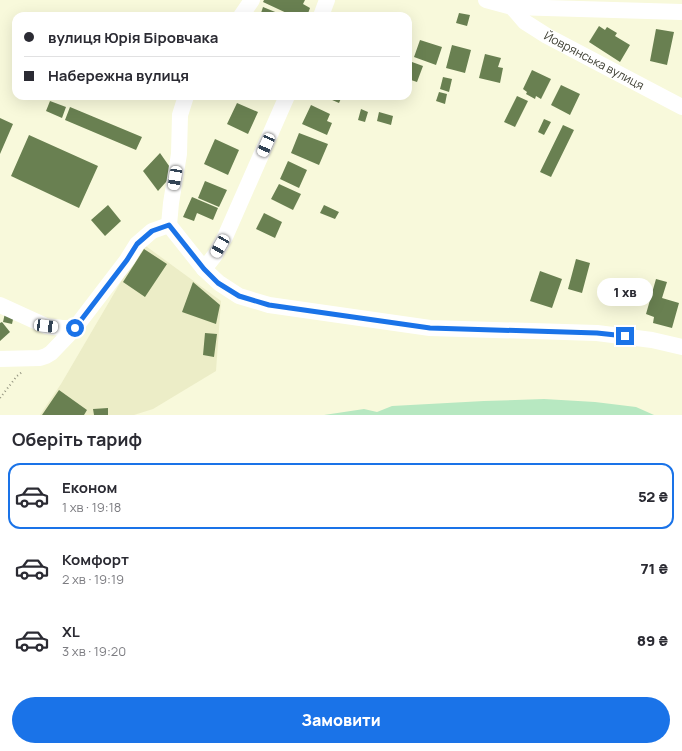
<!DOCTYPE html>
<html lang="uk">
<meta charset="utf-8">
<style>
body{margin:0;font-family:Manrope,sans-serif;background:#f2f2f3;color:#2b2b33;height:100vh;display:flex;flex-direction:column;font-size:15px;white-space:nowrap}
*{box-sizing:border-box;margin:0}
p{font-size:13px;color:#7c7c81}
.icon{flex:none;width:22px;height:22px;fill:none;stroke:currentColor;stroke-width:2;stroke-linecap:round;stroke-linejoin:round}
.map{position:relative;height:415px;overflow:hidden}
.drawer{display:flex;flex-direction:column;background:#fff;flex:1}
.drawer>*{flex:none}
.banner{position:absolute;left:12px;top:12px;width:400px;height:88px;border-radius:12px;box-shadow:0 4px 16px #0002;display:grid;align-content:center;height:88px;padding:0 12px;background:#fff}
.end{position:absolute;width:18px;height:18px;margin:-9px;border:5px solid #1a73e8;background:#fff;box-shadow:0 0 0 2px #fff}
.from{border-radius:50%}
.bubble{position:absolute;height:28px;border-radius:14px;background:#fff;box-shadow:0 4px 16px #0002;font-size:13px;font-weight:800;line-height:28px;text-align:center}
.car{position:absolute;width:12px;height:24px;margin:-12px -6px;border-radius:5px;box-shadow:0 0 3px 1px #0007;background:linear-gradient(#fff 24%,#345 0 40%,#fff 0 76%,#345 0 86%,#fff 0)}
.banner b{display:flex;align-items:center;gap:14px;height:38px;font-size:15px}
.banner b+b{border-top:1px solid #e1e1e2}
.banner i{width:10px;height:10px;background:#2b2b33}
ul{padding:0;list-style:none}
li{display:flex;align-items:center;gap:12px;height:66px;margin:0 8px 6px;padding:0 4px;border:2px solid transparent;border-radius:12px}
li div{flex:1}
li b{display:block;font-size:15px}
li em{font-style:normal;font-weight:800}
li.selected{border-color:#1a73e8}
li>.icon{width:36px;height:36px;stroke-width:1.5}
h2{padding:0 12px;font-size:18px;line-height:48px}
.action{display:flex;gap:8px;margin-top:auto;padding:8px 12px}
.action a{flex:1;height:46px;border-radius:24px;background:#1a73e8;color:#fff;font-size:16px;font-weight:800;line-height:46px;text-align:center}
.map>svg:first-child{display:block}
</style>
<div class="map">
<svg width="682" height="415" viewBox="0 0 682 415">
<rect width="100%" height="100%" fill="#f8f9db"/>
<path fill="#ecedc7" d="M143,244L221,301L216,371L153,409L134,415H40L61,384Z"/>
<path fill="#b7e8c1" d="M544,399L595,402L636,407L654,415H324L364,409L377,412L392,406L484,401Z"/>
<path fill="#698051" d="M264,0H305L303,4L310,8L307,16H293L263,2Z
M263,7L285,16H260Z
M459,13L470,15L467,26L456,23Z
M599,26L605,30L607,27L617,33L615,36L630,45L620,62L589,42Z
M656,29L674,32L667,65L650,61Z
M420,40L442,47L436,65L414,57Z
M452,45L471,50L465,73L446,68Z
M485,54L501,58L498,67L503,68L500,83L479,78Z
M412,62L423,66L417,82L408,79V74Z
M532,70L551,79L541,99L536,96L535,99L526,94L527,92L523,89Z
M443,77L452,79L449,92L440,89Z
M561,85L580,94L570,115L551,105Z
M439,92L447,94L445,104L436,101Z
M323,96H342L339,103Z
M517,96L528,101L515,127L504,122Z
M50,101L66,107L62,118L46,111Z
M237,103L258,112L248,134L227,124Z
M311,105L330,114L327,121L332,123L327,135L302,124Z
M70,107L142,137L136,150L65,120Z
M361,109L368,112L365,122L358,120Z
M379,112L393,116L391,125L377,121Z
M0,118L13,124L0,154Z
M544,119L551,122L544,135L538,132Z
M563,125L574,130L551,177L540,172Z
M299,133L328,144L319,165L291,153Z
M29,135L98,166L79,208L11,176Z
M215,139L239,150L228,175L204,164Z
M160,153L174,173L158,191L143,171Z
M288,161L307,170L299,188L280,179Z
M205,181L227,190L219,207L198,198Z
M279,184L301,194L293,210L271,199Z
M192,197L218,208L213,220L197,213L194,221L183,217Z
M108,205L121,221L105,236L91,220Z
M324,205L339,212L335,219L320,213Z
M264,213L282,222L275,238L256,229Z
M144,249L167,264L145,297L123,282Z
M576,259L590,263L582,293L568,289Z
M540,271L562,279L552,308L530,301Z
M656,279L667,282L662,298L679,303L672,328L653,323L654,317L646,314Z
M193,282L220,305L216,324L182,312Z
M5,313L14,315L12,324L3,322Z
M2,322L10,332L0,341V323Z
M205,333L217,334L214,357L203,355Z
M59,390L87,410L84,415H42Z
M108,408V415H94L93,409Z"/>
<g fill="none" stroke-linecap="round" stroke-linejoin="round">
<path stroke="#92937f" stroke-width="2" stroke-dasharray="1 3" stroke-linecap="butt" d="M0,398L17,376L22,372"/>
<g stroke="#fff" stroke-width="16">
<path d="M486,0L512,7L682,12"/>
<path id="s1" d="M512,7L525,22L547,36L682,107"/>
<path d="M241,16L252,0"/>
<path d="M321,16L327,0"/>
<path d="M169,225L204,269L219,283L239,296L269,305L430,328L597,333L652,340L682,347"/>
<path d="M204,269L215,255L225,237L287,96"/>
<path d="M0,305L46,326L62,328H75"/>
<path d="M0,359L40,358L46,356L51,353L75,328L127,260L137,244L152,231L169,225L171,203L179,154L180,115L186,96"/>
</g>
</g>
<g fill="none" stroke-linecap="round" stroke-linejoin="round">
<path stroke="#1a73e8" stroke-width="5" d="M75,328L127,260L137,244L152,231L169,225L204,269L218,283L239,296L269,305L430,328L597,333L625,336"/>
</g>
<g text-anchor="middle" stroke-width="4" stroke-linejoin="round" paint-order="stroke">
<g font-size="12" fill="#3d3e32" stroke="#f8f9db">
<text dy="4" stroke="none"><textPath href="#s1" startOffset="99">Йоврянська вулиця</textPath></text>
</g>
</g>
</svg>
<i class="end from" style="left:75px;top:328px"></i>
<i class="end" style="left:625px;top:336px"></i>
<div class="bubble" style="left:597px;top:278px;width:56px">1 хв</div>
<i class="car" style="left:266px;top:145px;rotate:204deg"></i>
<i class="car" style="left:175px;top:178px;rotate:189deg"></i>
<i class="car" style="left:220px;top:246px;rotate:210deg"></i>
<i class="car" style="left:46px;top:326px;rotate:97deg"></i>
<div class="banner">
<b><i class="from"></i>вулиця Юрія Біровчака</b>
<b><i></i>Набережна вулиця</b>
</div>
</div>
<section class="drawer">
<h2>Оберіть тариф</h2>
<ul>
<li class="selected"><svg class="icon" aria-label="car" viewBox="0 0 24 24"><path d="M5 17H2v-5l4-1 3-4h7l3 4 3 1v5h-3M9 17h6M6 11h13"/><circle cx="7" cy="17" r="2"/><circle cx="17" cy="17" r="2"/></svg><div><b>Економ</b><p>1 хв · 19:18</p></div><em>52 ₴</em></li>
<li><svg class="icon" aria-label="car" viewBox="0 0 24 24"><path d="M5 17H2v-5l4-1 3-4h7l3 4 3 1v5h-3M9 17h6M6 11h13"/><circle cx="7" cy="17" r="2"/><circle cx="17" cy="17" r="2"/></svg><div><b>Комфорт</b><p>2 хв · 19:19</p></div><em>71 ₴</em></li>
<li><svg class="icon" aria-label="car" viewBox="0 0 24 24"><path d="M5 17H2v-5l4-1 3-4h7l3 4 3 1v5h-3M9 17h6M6 11h13"/><circle cx="7" cy="17" r="2"/><circle cx="17" cy="17" r="2"/></svg><div><b>XL</b><p>3 хв · 19:20</p></div><em>89 ₴</em></li>
</ul>
<div class="action"><a>Замовити</a></div>
</section>
